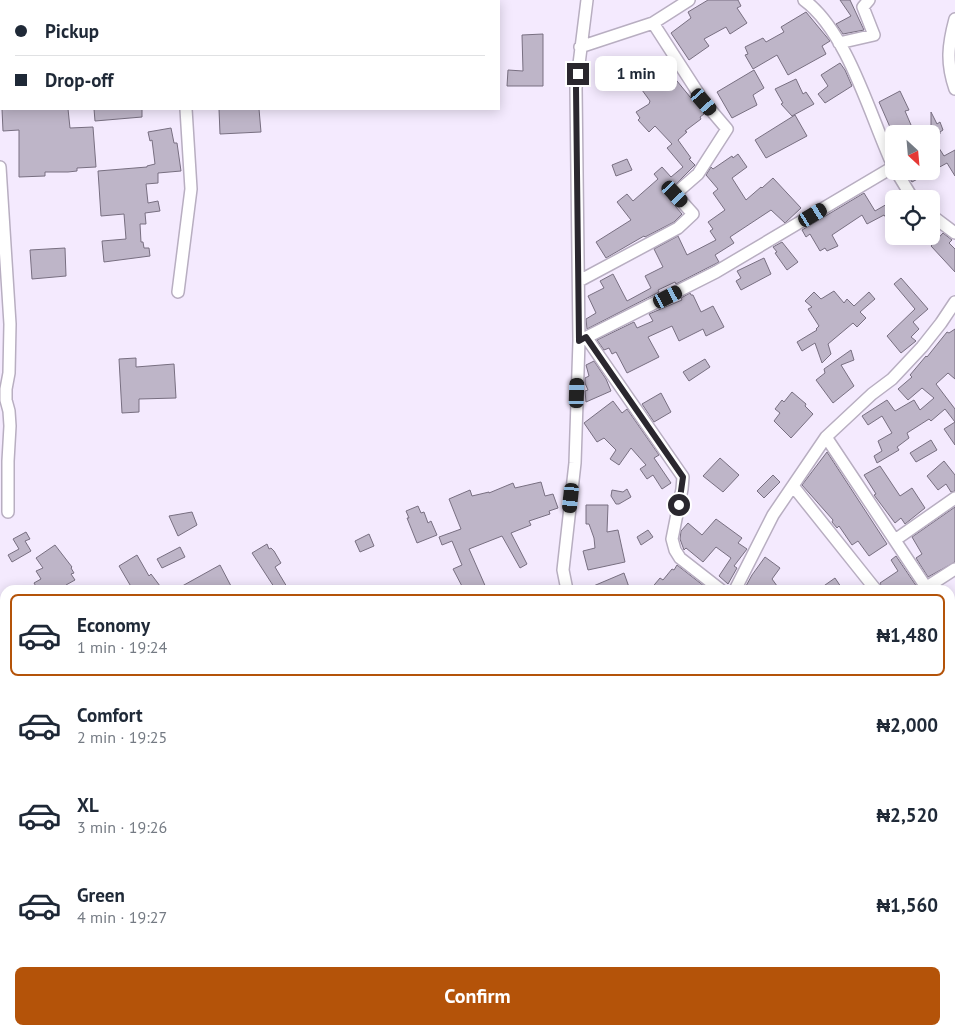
<!DOCTYPE html>
<meta charset="utf-8">
<style>
body{margin:0;font-family:"PT Sans",sans-serif;background:#f6f6f7;color:#1f2937;height:100vh;display:flex;flex-direction:column;font-size:19px;white-space:nowrap}
*{box-sizing:border-box;margin:0}
p{font-size:16px;color:#747a83}
.icon{flex:none;width:28px;height:28px;fill:none;stroke:currentColor;stroke-width:2;stroke-linecap:round;stroke-linejoin:round}
.map{position:relative;flex:1;overflow:hidden}
.details{position:absolute;left:0px;top:585px;width:955px;height:450px;display:flex;flex-direction:column;background:#fff;border-radius:15px 15px 0 0;box-shadow:0 2px 12px #0003}
.details>*{flex:none}
.banner{position:absolute;left:0px;top:0px;width:500px;height:110px;box-shadow:0 2px 12px #0003;display:grid;align-content:center;height:110px;padding:0 15px;background:#fff}
.needle{width:32px;rotate:154deg}
.tools{position:absolute;left:885px;top:125px;display:grid;gap:10px}
.tools a{display:grid;place-items:center;width:55px;height:55px;border-radius:8px;background:#fff;box-shadow:0 2px 12px #0003;font-size:25px}
.end{position:absolute;width:22px;height:22px;margin:-11px;border:6px solid #2a272e;background:#fff;box-shadow:0 0 0 2px #fff}
.from{border-radius:50%}
.bubble{position:absolute;height:35px;border-radius:8px;background:#fff;box-shadow:0 2px 12px #0003;font-size:16px;font-weight:700;line-height:35px;text-align:center}
.car{position:absolute;width:15px;height:30px;margin:-15px -8px;border-radius:6px;box-shadow:0 0 4px 1px #0007;background:linear-gradient(#222 24%,#8ab4d8 0 40%,#222 0 76%,#8ab4d8 0 86%,#222 0)}
.banner b{display:flex;align-items:center;gap:18px;height:48px;font-size:19px}
.banner b+b{border-top:1px solid #e0e1e3}
.banner i{width:12px;height:12px;background:#1f2937}
ul{padding:9px 0 0;list-style:none}
li{display:flex;align-items:center;gap:15px;height:82px;margin:0 10px 8px;padding:0 5px;border:2px solid transparent;border-radius:8px}
li div{flex:1}
li b{display:block;font-size:19px}
li em{font-style:normal;font-weight:700}
li.on{border-color:#b45309}
li>.icon{width:45px;height:45px;stroke-width:1.5}
.button{display:flex;gap:10px;margin-top:auto;padding:10px 15px}
.button a{flex:1;height:58px;border-radius:8px;background:#b45309;color:#fff;font-size:20px;font-weight:700;line-height:58px;text-align:center}
.map>svg:first-child{display:block}
</style>
<div class="map">
<svg width="955" height="1035" viewBox="0 0 955 1035">
<rect width="100%" height="100%" fill="#f4eafe"/>
<path fill="#beb5c8" stroke="#786f81" d="M708,0H738L741,6L737,8L747,23L730,34L726,27L704,39L709,46L689,60L671,33L691,18L688,12Z
M840,0H850L864,30L843,34L836,24L851,16Z
M806,12L830,41L822,46L826,54L788,75L777,55L753,69L745,55L748,54L745,47L763,38L766,42L784,32L781,27Z
M543,34V86H507L508,70L523,71L522,35Z
M840,63L845,70L852,86L825,103L818,94L828,86L821,75Z
M668,70L704,114L700,117L701,119L685,131L687,132L678,140L691,158L689,159L695,165L668,192L669,199L682,214L674,222L645,237L644,236L606,258L596,242L631,220L617,202L627,194L633,201L658,179L654,174L662,167L671,177L683,167L667,148L672,144L655,126L649,132L638,120L640,118L636,112L649,104L650,101L642,90Z
M754,70L764,88L753,95L757,105L732,118L717,92Z
M796,79L803,94L806,92L814,104L792,116L781,104L783,103L775,89Z
M900,91L909,110L905,111L914,132L931,126V112L937,124L940,122L943,130L940,132V134L932,137L944,156L955,150V176L947,163L912,182L905,171H931V134H893L879,102Z
M2,109H68L70,128L93,127L96,167L77,168V171L68,172H45V176L19,177V130L3,131Z
M94,109H142V117L95,121Z
M219,109H259L261,132L220,134Z
M795,115L807,136L766,158L755,140Z
M171,128L174,143H177L181,171L158,173V183L146,184L148,203L158,201L160,211L145,213L146,224H140L141,242H143L144,248H149L150,256L104,262L102,241L126,239L124,214L101,216L98,171L147,167V166L155,164L152,140L150,141L148,132Z
M738,154L747,167L732,178L746,200L761,187L762,188L773,178L801,208L785,223L771,210L730,237L734,243L715,255L719,262L676,284L675,282L658,290L659,292L587,329L586,319L596,313L588,296L604,288L600,281L613,274L627,301L651,288L645,276L663,267L654,249L678,236L687,255L716,240L710,231L713,229L708,222L725,210L713,193L718,189L706,175L711,167L713,169L732,156L733,158Z
M627,159L632,170L616,176L612,165Z
M864,193L875,211L894,200V228L884,215L867,224L862,215L832,235L838,246L827,251L825,248L820,251L810,234L806,237L802,230Z
M943,233L952,240L949,243L955,249V272L931,246Z
M782,242L798,262L787,270L775,253L777,252L773,247Z
M65,248L66,276L32,279L30,250Z
M764,258L771,274L741,290L736,281L741,278L737,271Z
M901,278L928,309L913,322L919,329L911,337L916,341L901,353L887,336L915,309L894,284Z
M834,291L844,303L847,299L854,306L869,292L875,299L860,312L866,318L857,327L853,323L828,344L831,354L822,363L815,343L802,351L797,342L817,330L816,329L819,326L808,309L812,307L805,301L814,292L821,299Z
M690,293L691,295H693L701,312L713,306L724,327L706,336L703,329L679,341L672,326L648,337L659,357L627,373L616,352L612,354L609,348L604,350L597,340L634,322L637,328L653,321L649,314L682,300L681,298Z
M955,329V379L948,373L936,384L955,409V422L945,409L931,421L929,419L907,433L909,438L897,447L899,450L877,463L874,456L882,451L878,441L892,433L882,416L868,425L862,416L887,400L895,411L914,400L920,410L934,398L922,388L908,400L898,389L912,377L910,375L926,356L927,357L947,332L949,333Z
M851,350L854,360L841,365L854,386L833,403L816,380L825,373L824,369Z
M136,358V367L174,364L176,398L139,399V412L122,413L119,359Z
M705,359L710,367L689,381L683,372Z
M594,361L606,379L611,391L586,402L585,391L588,390L585,383V378L589,376L586,365Z
M792,392L806,404L805,406L813,414L791,438L774,421L780,413L775,409L782,400L784,402Z
M661,393L671,412L654,422L642,404Z
M613,401L622,413L627,409L659,455L654,458L671,483L662,489L653,475L647,479L640,469L646,465L631,448L619,465L610,459L616,450L604,438L597,442L584,423Z
M955,422V445L944,429Z
M931,440L937,450L916,462L910,453Z
M827,452L887,544L869,556L858,541L852,545L839,526L837,528L832,522L833,520L802,485Z
M720,458L739,475L723,492L703,476Z
M944,461L955,475V491L951,492L946,484L938,490L927,476Z
M880,466L900,496L912,488L925,508L905,524L901,518L895,523L874,495L876,494L864,475Z
M773,475L780,482L764,498L757,491Z
M541,482L545,496L553,494L558,508L549,511L550,514L529,521L531,525L511,533L527,564L520,568L502,536L469,549L487,590H464L453,569L462,565L452,541L442,545L439,537L461,529L449,499L470,490L472,496L489,492V493L513,483L515,488Z
M627,489L631,497L619,504H616L611,496L612,490L623,492Z
M586,505H608L607,532L618,530L625,562L588,570L583,551L595,548L594,538L589,524H586Z
M418,506L421,513L424,512L428,523L431,521L437,535L417,543L407,518H409L406,511Z
M955,507V562L928,577L916,558L922,554L912,537Z
M192,512L197,525L178,536L169,516Z
M716,519L742,538L738,543L747,549L734,566L737,568L728,584L719,576L731,558L716,547L703,562L686,548L684,550L680,539L681,531L688,523L702,535Z
M648,530L653,537L641,545L637,537Z
M26,532L30,539L25,541L31,551L12,562L8,555L19,549L13,539Z
M369,534L374,546L360,552L355,541Z
M267,544L269,549L271,548L274,551L281,563L275,567L287,587L282,590H276L252,553Z
M55,545L72,567L71,568L74,573L71,574L75,580L66,585L69,590H38L34,583L41,579L36,571L43,568L36,558Z
M180,547L185,557L162,568L157,559Z
M137,555L149,576L151,574L163,590H133L119,566Z
M896,556L917,587L913,590H883L880,583L898,571L891,560Z
M765,557L780,568L772,579L780,590H752L746,586L752,575Z
M220,565L231,586L223,590H207L205,587L199,590H175Z
M677,565L704,586L702,590L694,586L691,590H650L660,578L663,580L672,569L674,570Z
M624,573L630,590H584Z
M835,578L843,590H818Z"/>
<g fill="none" stroke-linecap="round" stroke-linejoin="round">
<defs>
<path id="minor" d="M177,0V1
M804,0C848,32 871,119 894,168
M955,19C948,45 946,63 955,89
M839,43L874,35L863,7L869,0
M580,47L653,23L689,0
M0,167L10,324L9,373L6,389V400L9,411L10,426L8,461V512
M896,171L913,199
M931,215L955,233
M579,281L678,228L693,214L675,194L698,174L727,129L704,102L653,23
M178,292L191,189L186,109
M586,337L683,477L682,489L672,539L675,550L680,558L721,590
M579,341L716,272L893,167
M826,437L928,590
M793,486L876,590
M895,540L955,498
M927,587L955,569
M567,590L563,570L575,463L579,341L576,88L587,0
M735,590L773,515L826,437L872,394L892,379L922,347L941,323L955,302
M950,622L955,630
M950,648L955,654
M950,715L955,725
M950,748L955,745
M950,881L955,888
M950,981L955,978
M728,1030L729,1035
M921,1030L924,1035
M610,1035L611,1030
M865,1035L873,1030"/>
</defs>
<use href="#minor" stroke="#b8aec1" stroke-width="14"/>
<use href="#minor" stroke="#fff" stroke-width="11"/>
</g>
<g fill="none" stroke-linecap="round" stroke-linejoin="round">
<path stroke="#2a272e" stroke-width="6" d="M578,74L576,88L579,341L586,337L683,477L679,505"/>
</g>
</svg>
<div class="tools">
<a><svg class="needle" viewBox="-14 -14 28 28"><path d="M0-13l5 13h-10z" fill="#e53935"/><path d="M0 13l5-13h-10z" fill="#747a83"/></svg></a>
<a><svg class="icon" aria-label="locate" viewBox="0 0 24 24"><circle cx="12" cy="12" r="6"/><path d="M12 2v4M12 18v4M2 12h4M18 12h4"/></svg></a>
</div>
<i class="end from" style="left:679px;top:505px"></i>
<i class="end" style="left:578px;top:74px"></i>
<div class="bubble" style="left:595px;top:56px;width:82px">1 min</div>
<i class="car" style="left:704px;top:102px;rotate:139deg"></i>
<i class="car" style="left:675px;top:194px;rotate:137deg"></i>
<i class="car" style="left:813px;top:215px;rotate:59deg"></i>
<i class="car" style="left:668px;top:297px;rotate:63deg"></i>
<i class="car" style="left:577px;top:393px;rotate:2deg"></i>
<i class="car" style="left:571px;top:498px;rotate:186deg"></i>
<div class="banner">
<b><i class="from"></i>Pickup</b>
<b><i></i>Drop-off</b>
</div>
<section class="details">
<ul>
<li class="on"><svg class="icon" aria-label="car" viewBox="0 0 24 24"><path d="M5 17H2v-5l4-1 3-4h7l3 4 3 1v5h-3M9 17h6M6 11h13"/><circle cx="7" cy="17" r="2"/><circle cx="17" cy="17" r="2"/></svg><div><b>Economy</b><p>1 min · 19:24</p></div><em>₦1,480</em></li>
<li><svg class="icon" aria-label="car" viewBox="0 0 24 24"><path d="M5 17H2v-5l4-1 3-4h7l3 4 3 1v5h-3M9 17h6M6 11h13"/><circle cx="7" cy="17" r="2"/><circle cx="17" cy="17" r="2"/></svg><div><b>Comfort</b><p>2 min · 19:25</p></div><em>₦2,000</em></li>
<li><svg class="icon" aria-label="car" viewBox="0 0 24 24"><path d="M5 17H2v-5l4-1 3-4h7l3 4 3 1v5h-3M9 17h6M6 11h13"/><circle cx="7" cy="17" r="2"/><circle cx="17" cy="17" r="2"/></svg><div><b>XL</b><p>3 min · 19:26</p></div><em>₦2,520</em></li>
<li><svg class="icon" aria-label="car" viewBox="0 0 24 24"><path d="M5 17H2v-5l4-1 3-4h7l3 4 3 1v5h-3M9 17h6M6 11h13"/><circle cx="7" cy="17" r="2"/><circle cx="17" cy="17" r="2"/></svg><div><b>Green</b><p>4 min · 19:27</p></div><em>₦1,560</em></li>
</ul>
<div class="button"><a>Confirm</a></div>
</section>
</div>
